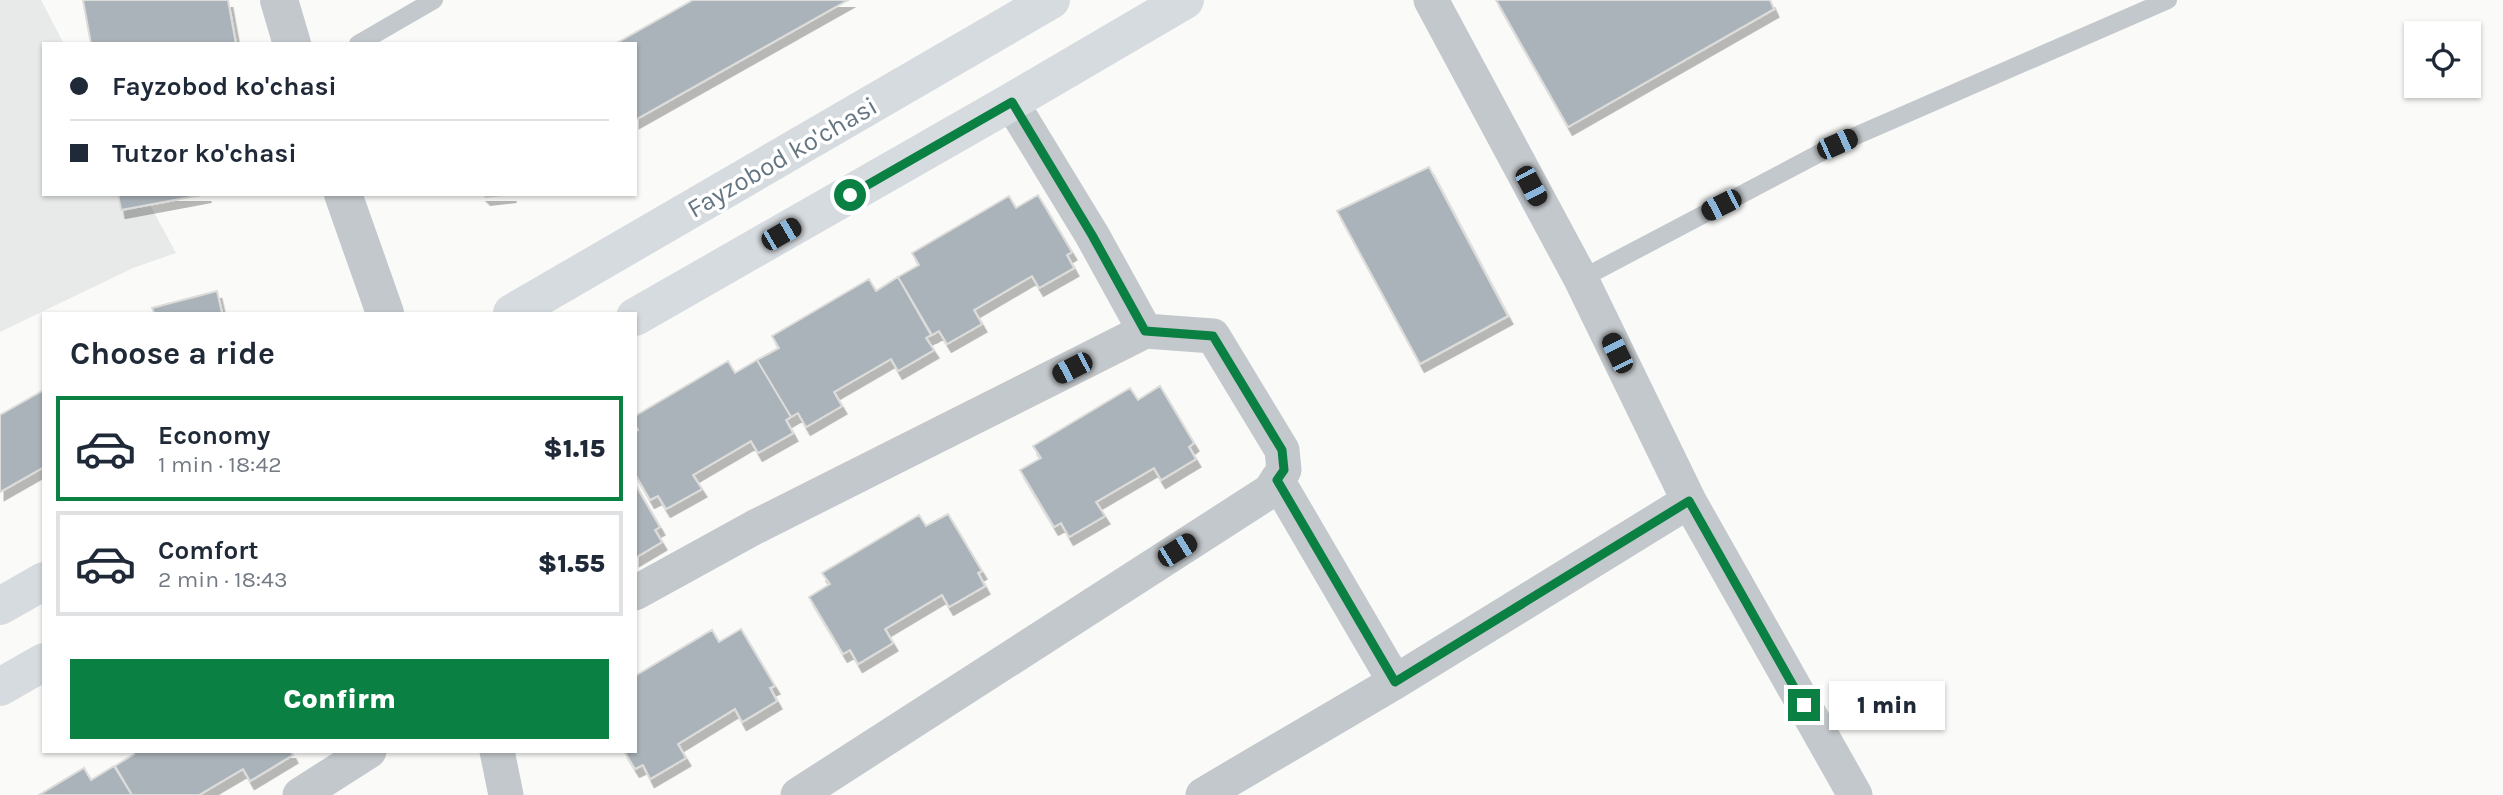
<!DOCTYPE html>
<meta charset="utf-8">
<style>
body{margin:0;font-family:Karla,sans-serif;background:#f2f2f3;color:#1f2937;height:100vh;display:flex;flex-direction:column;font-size:26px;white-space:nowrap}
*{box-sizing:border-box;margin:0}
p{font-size:23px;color:#747a83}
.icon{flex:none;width:38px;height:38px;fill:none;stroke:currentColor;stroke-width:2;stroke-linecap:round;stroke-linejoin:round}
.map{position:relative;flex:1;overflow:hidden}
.side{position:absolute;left:42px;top:312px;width:595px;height:441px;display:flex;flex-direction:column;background:#fff;border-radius:0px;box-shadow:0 2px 5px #0004}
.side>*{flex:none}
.hud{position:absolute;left:42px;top:42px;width:595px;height:154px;border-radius:0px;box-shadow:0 2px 5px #0004;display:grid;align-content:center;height:154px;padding:0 28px;background:#fff}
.tools{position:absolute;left:2404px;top:21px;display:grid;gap:14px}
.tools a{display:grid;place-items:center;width:77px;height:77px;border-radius:0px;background:#fff;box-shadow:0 2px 5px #0004;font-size:35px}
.end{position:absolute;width:32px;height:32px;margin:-16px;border:9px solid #0b8043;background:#fff;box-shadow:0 0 0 4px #fff}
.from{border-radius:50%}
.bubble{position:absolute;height:49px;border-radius:0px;background:#fff;box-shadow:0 2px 5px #0004;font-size:23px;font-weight:800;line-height:49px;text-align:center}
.car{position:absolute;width:21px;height:42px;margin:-21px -10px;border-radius:9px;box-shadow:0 0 5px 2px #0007;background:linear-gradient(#222 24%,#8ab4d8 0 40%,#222 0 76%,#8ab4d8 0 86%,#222 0)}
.hud b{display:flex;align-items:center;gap:24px;height:66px;font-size:26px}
.hud b+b{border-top:2px solid #e0e1e3}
.hud i{width:18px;height:18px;background:#1f2937}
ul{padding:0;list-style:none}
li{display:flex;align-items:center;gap:21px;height:105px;margin:0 14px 10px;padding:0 14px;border:4px solid #e0e1e3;border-radius:0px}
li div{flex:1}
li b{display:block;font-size:26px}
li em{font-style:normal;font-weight:800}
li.selected{border-color:#0b8043}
li>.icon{width:63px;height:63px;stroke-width:1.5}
h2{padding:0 28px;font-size:32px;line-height:84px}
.cta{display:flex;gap:14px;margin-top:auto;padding:14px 28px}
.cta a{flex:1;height:80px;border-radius:0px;background:#0b8043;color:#fff;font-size:28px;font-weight:800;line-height:80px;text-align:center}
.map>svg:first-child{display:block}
</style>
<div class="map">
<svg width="2503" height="795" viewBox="0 0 2503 795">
<defs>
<filter id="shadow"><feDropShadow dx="4.5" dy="8" stdDeviation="0" flood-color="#0004"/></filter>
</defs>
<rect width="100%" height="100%" fill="#fafaf8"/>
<path fill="#e8e9e9" d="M0,0H41L64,44H44V194H144L176,253L133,268L0,332Z"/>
<path fill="#aab3b9" stroke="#dcdcda" stroke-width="2" filter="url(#shadow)" d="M83,0H228L236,44H91Z
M693,0H848L635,120V44H615Z
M1496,0H1770L1774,9L1568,127Z
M1429,167L1508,316L1420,364L1337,211Z
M118,194H207L121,210Z
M483,194H512L486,197Z
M1038,195L1072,252L1067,255L1074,268L1039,288L1032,276L974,310L982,324L947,344L939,331L932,335L898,277L919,265L912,253L1009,196L1016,208Z
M898,277L931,335L926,338L934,350L898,371L891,359L834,392L842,406L806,427L798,413L791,417L757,360L779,348L772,336L869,279L876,291Z
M217,291L222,313H154L152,308Z
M757,360L791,417L786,420L793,433L758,453L751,441L693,475L702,489L666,509L658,496L650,500L635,474V432L638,430L635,425V416L728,361L735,373Z
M1160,386L1194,443L1189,447L1196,459L1161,480L1154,468L1096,502L1105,516L1069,537L1061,523L1054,527L1020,470L1041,458L1033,446L1130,388L1138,400Z
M44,390V467L0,492V415Z
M635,484L660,527L655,530L662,542L635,558Z
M948,514L982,571L978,573L985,586L949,607L942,595L885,629L893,643L858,664L850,650L843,654L809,597L830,584L822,573L919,515L926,526Z
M741,629L775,686L770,688L777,701L742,722L735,709L678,744L686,758L650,779L643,765L635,769L624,751H635V676L712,630L719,642Z
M133,751H291L293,755L250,781L243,769L199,795H132L115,766L134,754Z
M114,766L132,795H39L84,768L91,780Z"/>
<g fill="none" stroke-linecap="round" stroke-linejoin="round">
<path stroke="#c3c8cc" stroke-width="18" d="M358,44L434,0
M1581,279L1837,144L2168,0"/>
<path stroke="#c3c8cc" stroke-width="35" d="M1431,0L1581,279L1689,501L1855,795
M1011,102L1092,235L1145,331
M1277,480L1395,682
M635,593L755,527L1145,331L1213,336L1282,450L1284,470L1270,491L798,795
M497,751L506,795
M300,795L369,751
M1203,795L1395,682L1689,501"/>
<path stroke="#c3c8cc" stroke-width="38" d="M279,0L292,44
M343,194L385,313"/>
<path stroke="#d6dbdf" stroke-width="38" d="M512,313L1051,0
M635,317L1011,102L1185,0
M0,606L44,581
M0,687L44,662"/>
</g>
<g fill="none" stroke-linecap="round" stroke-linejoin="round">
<path stroke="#0b8043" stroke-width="9" d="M850,195L1012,102L1092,235L1145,331L1213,336L1282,450L1284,470L1277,480L1395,682L1689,501L1804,705"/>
</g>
<g text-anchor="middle" stroke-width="7" stroke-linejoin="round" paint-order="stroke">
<g font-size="26" fill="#657683" stroke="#fff">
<text transform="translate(782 157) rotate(-30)" y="9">Fayzobod ko'chasi</text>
</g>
</g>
</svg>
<div class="tools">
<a><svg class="icon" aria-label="locate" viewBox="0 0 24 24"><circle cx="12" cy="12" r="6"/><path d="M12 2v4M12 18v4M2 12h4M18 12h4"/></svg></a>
</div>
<i class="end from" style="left:850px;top:195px"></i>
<i class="end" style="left:1804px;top:705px"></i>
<div class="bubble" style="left:1829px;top:681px;width:116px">1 min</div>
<i class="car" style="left:1837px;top:144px;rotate:66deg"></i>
<i class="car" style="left:1531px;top:186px;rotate:152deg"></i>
<i class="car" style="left:1721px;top:205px;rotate:243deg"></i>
<i class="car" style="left:781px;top:234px;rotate:60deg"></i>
<i class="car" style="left:1617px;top:353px;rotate:334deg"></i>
<i class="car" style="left:1072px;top:368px;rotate:243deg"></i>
<i class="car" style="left:1177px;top:550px;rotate:58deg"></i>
<div class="hud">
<b><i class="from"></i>Fayzobod ko'chasi</b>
<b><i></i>Tutzor ko'chasi</b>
</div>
<section class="side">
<h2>Choose a ride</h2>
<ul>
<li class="selected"><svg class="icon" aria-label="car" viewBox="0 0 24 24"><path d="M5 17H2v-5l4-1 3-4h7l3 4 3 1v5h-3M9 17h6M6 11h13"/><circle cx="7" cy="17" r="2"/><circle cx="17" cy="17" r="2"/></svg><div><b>Economy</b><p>1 min · 18:42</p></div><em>$1.15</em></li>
<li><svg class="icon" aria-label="car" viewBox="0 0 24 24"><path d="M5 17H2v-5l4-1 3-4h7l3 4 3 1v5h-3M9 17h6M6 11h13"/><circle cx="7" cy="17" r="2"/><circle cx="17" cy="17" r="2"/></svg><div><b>Comfort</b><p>2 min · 18:43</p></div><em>$1.55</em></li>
</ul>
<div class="cta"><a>Confirm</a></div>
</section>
</div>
